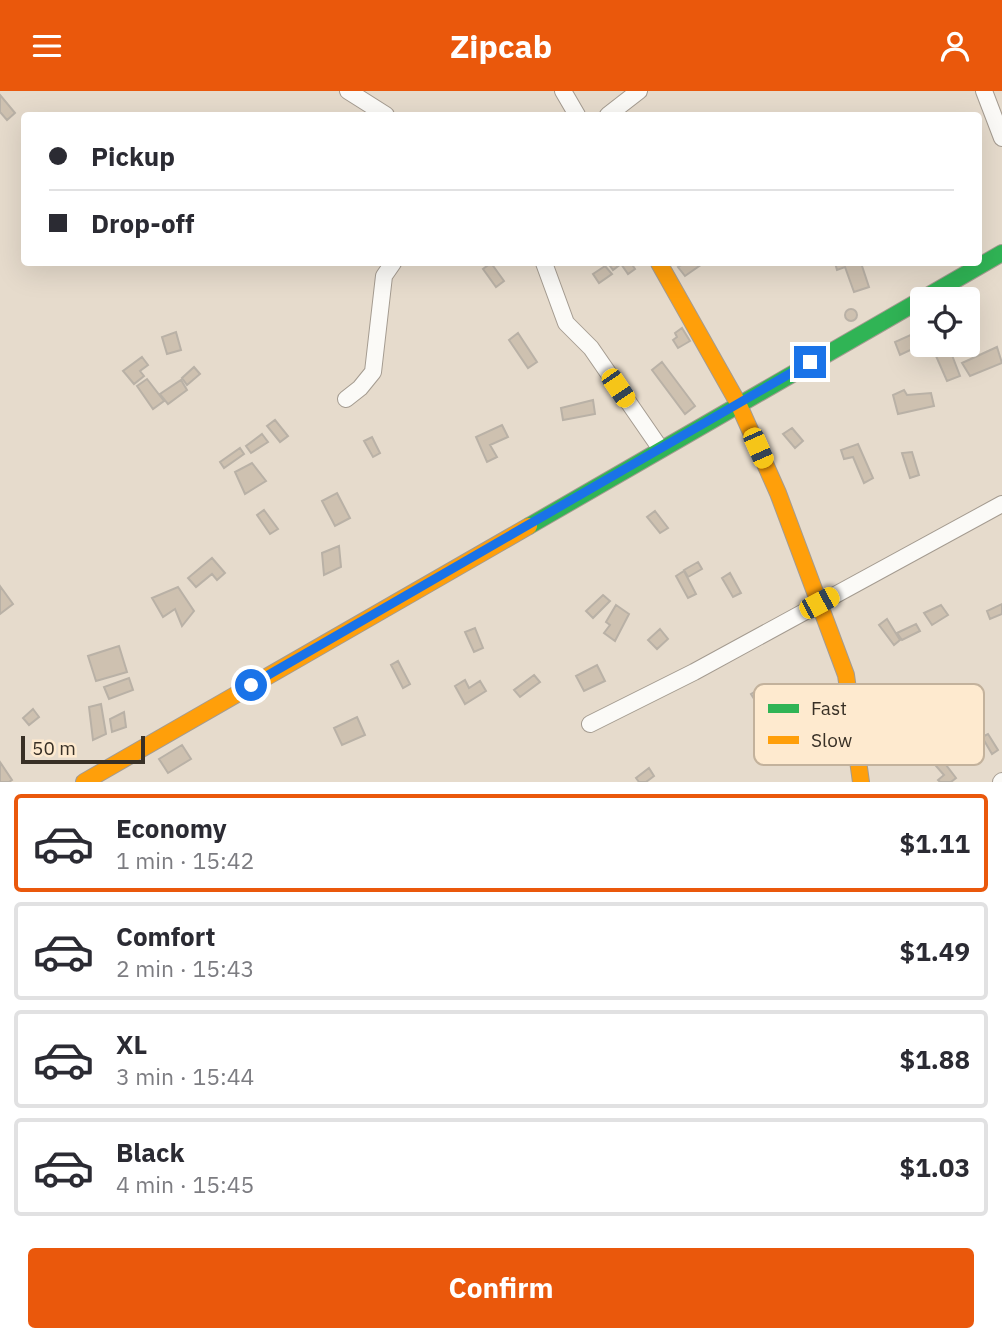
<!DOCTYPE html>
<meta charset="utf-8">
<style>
body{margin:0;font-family:"IBM Plex Sans",sans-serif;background:#f2f2f3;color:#2b2b33;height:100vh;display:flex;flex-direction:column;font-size:26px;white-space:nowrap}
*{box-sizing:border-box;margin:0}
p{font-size:23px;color:#7c7c81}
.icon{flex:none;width:38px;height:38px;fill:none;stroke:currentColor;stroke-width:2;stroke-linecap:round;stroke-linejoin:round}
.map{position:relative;height:691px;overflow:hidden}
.drawer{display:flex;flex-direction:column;background:#fff;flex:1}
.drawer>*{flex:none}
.guide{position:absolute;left:21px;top:21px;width:961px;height:154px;border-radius:7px;box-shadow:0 7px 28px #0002;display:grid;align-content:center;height:154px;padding:0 28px;background:#fff}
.buttons{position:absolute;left:910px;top:196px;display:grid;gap:14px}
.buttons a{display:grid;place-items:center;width:70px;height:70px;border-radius:7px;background:#fff;box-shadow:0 7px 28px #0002;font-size:35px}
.scale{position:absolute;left:21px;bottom:18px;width:124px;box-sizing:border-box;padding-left:7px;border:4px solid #383026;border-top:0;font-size:19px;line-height:24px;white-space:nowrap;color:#383026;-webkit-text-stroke:5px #feeacf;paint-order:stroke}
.end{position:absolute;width:32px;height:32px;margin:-16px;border:9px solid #1a73e8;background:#fff;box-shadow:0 0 0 4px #fff}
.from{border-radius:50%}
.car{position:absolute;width:21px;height:42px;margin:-21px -10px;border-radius:9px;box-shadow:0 0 5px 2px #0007;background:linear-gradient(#f5c518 24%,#345 0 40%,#f5c518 0 76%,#345 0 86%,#f5c518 0)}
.guide b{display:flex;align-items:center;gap:24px;height:66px;font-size:26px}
.guide b+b{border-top:2px solid #e1e1e2}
.guide i{width:18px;height:18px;background:#2b2b33}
ul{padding:12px 0 0;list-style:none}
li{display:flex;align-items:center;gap:21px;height:98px;margin:0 14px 10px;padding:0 14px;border:4px solid #e1e1e2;border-radius:7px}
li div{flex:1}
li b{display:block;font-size:26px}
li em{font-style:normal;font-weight:800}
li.current{border-color:#ea580c}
li>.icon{width:63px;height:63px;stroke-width:1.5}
.button{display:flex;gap:14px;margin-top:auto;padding:14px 28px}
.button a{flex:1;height:80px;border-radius:7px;background:#ea580c;color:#fff;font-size:28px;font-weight:800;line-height:80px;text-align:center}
header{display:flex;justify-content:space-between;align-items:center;height:91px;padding:0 28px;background:#ea580c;color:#fff;font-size:32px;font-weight:800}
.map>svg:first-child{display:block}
</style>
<header><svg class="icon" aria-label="menu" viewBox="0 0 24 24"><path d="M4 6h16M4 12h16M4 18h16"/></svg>Zipcab<svg class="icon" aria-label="person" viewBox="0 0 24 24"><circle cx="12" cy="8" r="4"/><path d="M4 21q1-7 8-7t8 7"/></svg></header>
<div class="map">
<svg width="1002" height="691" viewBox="0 0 1002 691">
<rect width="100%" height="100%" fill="#e6dbcc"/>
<path fill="#cec1b0" stroke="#b9b1a6" stroke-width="2" d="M0,4L15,22L7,29L0,21Z
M491,172L504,190L496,196L483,178Z
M608,172H631L635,178L628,183L621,173L613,179Z
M685,172H701L702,173L685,185L678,176Z
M835,172H861L869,196L854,201L845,176L837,179Z
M605,175L612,183L599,192L593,183Z
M845 224a6 6 0 1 1 12 0a6 6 0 1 1-12 0Z
M682,237L690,250L678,257L673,249L677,246L675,242Z
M176,241L181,259L167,263L162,246Z
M518,242L537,271L528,277L509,249Z
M915,242L921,254L900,264L895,251Z
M997,256L1002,272L970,285L962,272Z
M950,259L960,285L947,290L936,265Z
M142,266L148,274L140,280L144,285L134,293L123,280Z
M662,271L695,315L685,323L652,279Z
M194,276L200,283L187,294L182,287Z
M147,288L164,310L153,318L137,295Z
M181,289L187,299L168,313L160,303Z
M904,299L907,304L931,302L934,315L898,323L893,304Z
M593,309L595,323L563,329L561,317Z
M275,329L288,345L280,351L267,335Z
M502,334L508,346L490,354L497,366L487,371L476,346Z
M792,337L803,350L795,357L783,343Z
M262,343L268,351L251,362L246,355Z
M372,346L380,362L373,366L364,350Z
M858,353L873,387L864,392L853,366L844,368L841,359Z
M240,357L244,363L224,377L220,371Z
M912,361L919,384L910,387L902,362Z
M252,372L266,390L245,403L235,381Z
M337,402L350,427L335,435L322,410Z
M264,419L278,438L270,443L257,424Z
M655,420L668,437L660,442L647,426Z
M339,455L341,476L324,484L322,462Z
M212,467L225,482L217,489L212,483L196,496L188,487Z
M698,471L702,478L688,486L684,479Z
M684,480L696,503L688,507L676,485Z
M730,482L741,502L733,506L722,487Z
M0,495L13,513L0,523Z
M178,496L194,520L182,535L175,518L163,526L152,507Z
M603,504L610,510L593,527L586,520Z
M1002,513V523L990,528L987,520Z
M616,514L629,523L615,550L604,542L610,534L606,531Z
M941,514L948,524L932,534L924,522Z
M887,528L900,549L894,554L879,534Z
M916,533L920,540L902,549L897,542Z
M475,537L483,557L474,561L465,541Z
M660,538L668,548L657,558L648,549Z
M119,555L127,581L96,590L88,565Z
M398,570L410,593L403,597L391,574Z
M597,574L605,590L584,600L576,585Z
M534,584L540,591L520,606L514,599Z
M129,587L133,599L109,608L104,596Z
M465,589L469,597L480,590L486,600L465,613L455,595Z
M766,594L769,597L774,594L778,601L758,614L751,603Z
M101,613L106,643L93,649L89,616Z
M33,618L39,626L29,634L23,627Z
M124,621L126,636L112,641L110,628Z
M357,626L365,644L342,654L334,637Z
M988,643L998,659L992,663L982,646Z
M182,654L191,668L168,682L159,668Z
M943,670L956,687L951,691H940L938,689L944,684L936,675Z
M0,671L12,689L9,691H0Z
M649,677L654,685L646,691H639L636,687Z"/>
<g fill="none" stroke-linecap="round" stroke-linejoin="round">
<defs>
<path id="street" d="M348,0L386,24
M563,0L577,24
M984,0L1002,47
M608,24L639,0
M544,172L566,232L591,257L660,357
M346,308L360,297L373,281L384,185L393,172
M590,633L694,581L1002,413
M1001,691L1002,690"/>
<path id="fast" d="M529,435L1002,162"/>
<path id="slow" d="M659,172L738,312L778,402L846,584L861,691
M84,691L529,435"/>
</defs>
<use href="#street" stroke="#a49b90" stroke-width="18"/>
<use href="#fast" stroke="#a49b90" stroke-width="18"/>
<use href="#slow" stroke="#a49b90" stroke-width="18"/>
<use href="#street" stroke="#fbfaf7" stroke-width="16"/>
<use href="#fast" stroke="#30b455" stroke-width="16"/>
<use href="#slow" stroke="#ff9f0a" stroke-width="16"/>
</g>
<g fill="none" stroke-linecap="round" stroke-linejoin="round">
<path stroke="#1a73e8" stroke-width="9" d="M251,594L810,271"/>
</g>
<rect x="754" y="593" width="230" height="81" rx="10" fill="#feeacf" stroke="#c3b29c" stroke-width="2"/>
<rect x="768" y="613" width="31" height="9" fill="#30b455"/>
<rect x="768" y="645" width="31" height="8" fill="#ff9f0a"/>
<g font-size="19" fill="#383026">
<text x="811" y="624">Fast</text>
<text x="811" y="656">Slow</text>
</g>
</svg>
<div class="buttons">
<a><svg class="icon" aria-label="locate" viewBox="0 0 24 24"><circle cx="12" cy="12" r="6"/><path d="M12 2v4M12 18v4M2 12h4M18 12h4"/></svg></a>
</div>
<div class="scale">50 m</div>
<i class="end from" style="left:251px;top:594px"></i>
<i class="end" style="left:810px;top:271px"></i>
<i class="car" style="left:618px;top:297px;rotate:146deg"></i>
<i class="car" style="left:758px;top:357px;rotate:156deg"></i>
<i class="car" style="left:819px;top:512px;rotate:62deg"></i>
<div class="guide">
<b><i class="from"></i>Pickup</b>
<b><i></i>Drop-off</b>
</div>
</div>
<section class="drawer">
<ul>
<li class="current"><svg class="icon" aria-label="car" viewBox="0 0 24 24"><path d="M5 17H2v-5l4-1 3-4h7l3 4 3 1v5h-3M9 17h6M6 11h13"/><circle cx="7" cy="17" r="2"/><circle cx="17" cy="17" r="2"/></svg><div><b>Economy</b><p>1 min · 15:42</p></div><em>$1.11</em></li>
<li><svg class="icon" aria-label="car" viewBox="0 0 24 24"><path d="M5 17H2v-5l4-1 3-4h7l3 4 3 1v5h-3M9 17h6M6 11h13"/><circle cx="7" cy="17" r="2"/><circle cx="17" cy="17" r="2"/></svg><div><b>Comfort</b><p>2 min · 15:43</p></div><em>$1.49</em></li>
<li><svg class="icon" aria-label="car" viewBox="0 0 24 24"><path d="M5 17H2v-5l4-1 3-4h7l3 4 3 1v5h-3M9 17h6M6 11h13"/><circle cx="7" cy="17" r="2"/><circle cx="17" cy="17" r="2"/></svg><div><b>XL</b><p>3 min · 15:44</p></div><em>$1.88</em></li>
<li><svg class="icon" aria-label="car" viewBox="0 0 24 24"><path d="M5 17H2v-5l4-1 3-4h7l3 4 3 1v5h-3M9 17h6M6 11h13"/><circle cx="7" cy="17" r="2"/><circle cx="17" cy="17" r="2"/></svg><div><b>Black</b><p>4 min · 15:45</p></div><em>$1.03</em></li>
</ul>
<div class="button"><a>Confirm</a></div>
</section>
